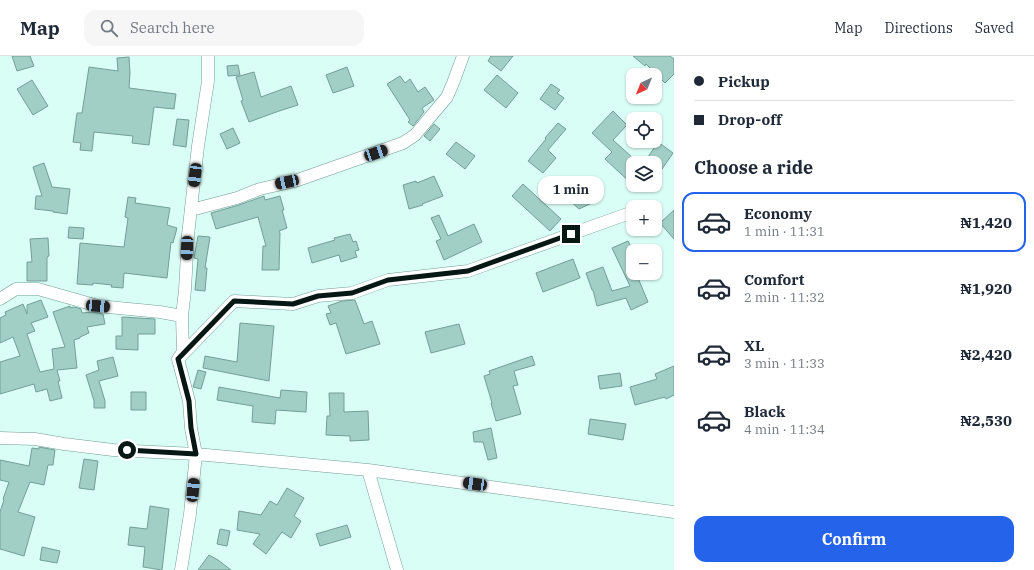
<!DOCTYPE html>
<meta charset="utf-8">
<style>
body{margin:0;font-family:"IBM Plex Serif",serif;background:#f6f6f7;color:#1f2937;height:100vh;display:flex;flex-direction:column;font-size:15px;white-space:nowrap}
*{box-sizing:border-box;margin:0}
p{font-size:13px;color:#747a83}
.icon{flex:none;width:22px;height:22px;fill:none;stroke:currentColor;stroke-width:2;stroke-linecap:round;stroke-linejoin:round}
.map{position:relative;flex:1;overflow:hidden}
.details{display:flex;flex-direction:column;background:#fff;width:360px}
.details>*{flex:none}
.hud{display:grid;align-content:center;height:88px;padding:0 20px;background:#fff}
.needle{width:26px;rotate:223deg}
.buttons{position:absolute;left:626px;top:12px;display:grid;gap:8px}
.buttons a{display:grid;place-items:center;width:36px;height:36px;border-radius:8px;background:#fff;box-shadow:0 1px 3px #0004;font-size:20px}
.end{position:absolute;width:18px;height:18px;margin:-9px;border:5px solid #061714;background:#fff;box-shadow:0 0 0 2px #fff}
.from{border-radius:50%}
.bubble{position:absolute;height:28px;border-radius:12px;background:#fff;box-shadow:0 1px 3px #0004;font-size:13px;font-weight:700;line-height:28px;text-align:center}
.car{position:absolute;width:12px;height:24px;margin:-12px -6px;border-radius:5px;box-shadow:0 0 3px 1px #0007;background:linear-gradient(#222 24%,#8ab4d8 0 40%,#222 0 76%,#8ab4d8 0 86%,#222 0)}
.hud b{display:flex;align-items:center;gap:14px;height:38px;font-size:15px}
.hud b+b{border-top:1px solid #e0e1e3}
.hud i{width:10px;height:10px;background:#1f2937}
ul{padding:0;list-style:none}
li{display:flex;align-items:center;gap:12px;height:60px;margin:0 8px 6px;padding:0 12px;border:2px solid transparent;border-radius:12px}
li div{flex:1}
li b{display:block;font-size:15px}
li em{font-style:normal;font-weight:700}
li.selected{border-color:#2563eb}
li>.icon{width:36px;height:36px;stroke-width:1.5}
h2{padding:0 20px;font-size:18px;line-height:48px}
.action{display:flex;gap:8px;margin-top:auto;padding:8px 20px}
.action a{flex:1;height:46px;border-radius:12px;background:#2563eb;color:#fff;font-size:16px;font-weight:700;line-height:46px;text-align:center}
header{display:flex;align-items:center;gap:24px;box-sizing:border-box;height:56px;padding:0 20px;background:#fff;border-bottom:1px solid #e0e1e3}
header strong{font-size:19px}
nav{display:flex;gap:22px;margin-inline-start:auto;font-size:14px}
.search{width:280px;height:36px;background:#f6f6f7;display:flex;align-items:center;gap:10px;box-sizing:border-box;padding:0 14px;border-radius:12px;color:#747a83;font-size:15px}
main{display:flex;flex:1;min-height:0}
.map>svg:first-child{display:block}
</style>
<header>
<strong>Map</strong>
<div class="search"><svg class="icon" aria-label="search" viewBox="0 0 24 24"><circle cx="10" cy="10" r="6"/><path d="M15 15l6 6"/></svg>Search here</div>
<nav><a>Map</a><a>Directions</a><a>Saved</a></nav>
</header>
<main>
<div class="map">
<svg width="674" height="514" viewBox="0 0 674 514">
<rect width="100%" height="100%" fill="#d9fef6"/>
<path fill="#a1cec5" stroke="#739e96" d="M12,0H30L34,10L17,15Z
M491,0H513L501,15L488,5Z
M633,0H670L674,3V18L665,27L646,8L645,10Z
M129,1L130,17L129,32L176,38L174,53L154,51L149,89L132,87L133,80L94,76L92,95L80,94L81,87L73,86L77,57H82L89,11L118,15L117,2Z
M238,9L240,19L228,20L227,10Z
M347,11L354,30L333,37L326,19Z
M254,16L261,41L291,30L298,49L279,55L249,66L241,45L243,44L236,21Z
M497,19L518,37L506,52L484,34Z
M400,20L405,27L410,23L418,36L425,31L434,44L422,52L424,56L413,70L408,66L410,64L387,28Z
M32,24L48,50L33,59L17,33Z
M551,28L560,34L557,37L564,42L555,54L540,43Z
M613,55L627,69L613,84L633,102V129L620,117L605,103L612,96L592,77Z
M177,63L189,64L186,91L173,89Z
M558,67L566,73L548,94L556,102L543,117L528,105L546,83L545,82Z
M434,68L440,73L430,85L424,80Z
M233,72L240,87L227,93L220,78Z
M456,86L475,100L465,113L446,98Z
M658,86L673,97L662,113L655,109V107H644Z
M44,107L52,131L70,133L67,158L53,156V155L35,153L36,140H42L33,111Z
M434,120L443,140L422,148L423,149L409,153L403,129L416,125L417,127Z
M523,128L561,163L550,175L512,140Z
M580,130L596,145L579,153L568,143Z
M264,140L265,144L280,140L284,154H282L287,172L279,175L280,177L279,214H262L263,190H266L258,161L216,173L211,157L239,149Z
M128,141L136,142L135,147L170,152L167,169L177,172L173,187L171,186L167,222L124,217L123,232L111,231L112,229L93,227V229L77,228L80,187L124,191L128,162L125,161Z
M674,154V183L660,167Z
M439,159L448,180L474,168L482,186L444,204L436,185L441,183L431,162Z
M69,171L84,172L83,183L68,182Z
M350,178L353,186L356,185L359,194L355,195L357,201L341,206L339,199L312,207L308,192L335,184L334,182Z
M198,180L210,181L205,212H207L205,235L195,234L198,203L194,202Z
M48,182L49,200L47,201V225H27V206H32L30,183Z
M628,185L633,194V217H636L648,246L631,254L626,242L597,250L593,234H592L586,217L603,211L612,235L630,230L612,192Z
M573,203L580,222L543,236L536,217Z
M41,244L48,261L31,267L35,275L27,278L40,316L54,313L52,293L65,291L53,256L70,250V252L74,251L81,253L82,257L92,256L103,258L105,268L87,271L89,277L80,281V282L74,284L77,312L57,314L60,325H58L62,342L50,345L47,333L36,336L34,328L0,338V306L20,300L13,281L0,287V262L6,259L5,256L23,248L27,258V249Z
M355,244L364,268L372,265L380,288L346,298L336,267L330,269L326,258L331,257L328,250L342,245Z
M122,261L155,263V278H138V294L116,293V280H122Z
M240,267L274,270L269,325L203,312L205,300L237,306Z
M459,268L465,288L431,297L425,276Z
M532,300L535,309L514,315L518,329L513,330L521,358L496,365L491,347H492L484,320L490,318L489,315Z
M113,301L118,320L99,325L105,345V352H94V345L86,319L99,314L97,305Z
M674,310V339L666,343L665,341L635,349L630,331L657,323L655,318Z
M198,314L206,316L201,333L193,331Z
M620,317L622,330L600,333L598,320Z
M219,331L280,342L281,334L307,336L306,356L276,354L275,368L252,366L253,350L217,344Z
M131,336H146V354H131Z
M329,337H344V356L368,355L369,384L350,385V380L326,379L327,360H330Z
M590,363L626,368L623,384L588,378Z
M491,372L497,402L488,404L483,386H474L473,376Z
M39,391L55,394L53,409H48L44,429L30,426L18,456L35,461L24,500L0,493V456L4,444L3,443L9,426L0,424V404L29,410L32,392L39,393Z
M84,403L98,405L94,434L79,432Z
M287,432L304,442L294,460L301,465L291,482L282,476L266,498L253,488L260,478L237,474L239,455L261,459L270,445L277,449Z
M150,450L169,453L162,514L143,511L145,491L128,489L130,471L147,473Z
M347,469L351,481L320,490L316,478Z
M220,473L230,475L227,490L217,488Z
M42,491L60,495L57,507L40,504Z
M209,499L218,504L231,514H198Z"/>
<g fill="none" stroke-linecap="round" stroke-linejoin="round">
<defs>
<path id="minor" d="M191,154L237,142L260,133L295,125L403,87L415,79L447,41L453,27L463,0
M0,243L16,233H38L98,250L160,256L182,260
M180,301L234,245L293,248L318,240L352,237L388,224L468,215L630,157
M0,382L35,383L64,388L113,394L196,398L368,414L674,456
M368,414L397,514
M181,514L190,458L196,398L191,372L189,345L178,303L183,296L182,260L185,234L188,179L198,90L208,25V0"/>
</defs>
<use href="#minor" stroke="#729d94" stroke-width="13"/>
<use href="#minor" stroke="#fff" stroke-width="12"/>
</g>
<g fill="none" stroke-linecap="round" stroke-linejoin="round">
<path stroke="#061714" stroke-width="5" d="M127,394L196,398L191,372L189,345L178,303L234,245L293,248L318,240L352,237L388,224L468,215L571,178"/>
</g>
</svg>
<div class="buttons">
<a><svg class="needle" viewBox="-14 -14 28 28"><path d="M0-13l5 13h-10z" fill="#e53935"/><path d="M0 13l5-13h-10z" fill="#747a83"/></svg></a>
<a><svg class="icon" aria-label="locate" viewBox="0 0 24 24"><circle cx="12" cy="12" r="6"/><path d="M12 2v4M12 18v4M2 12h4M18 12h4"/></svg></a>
<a><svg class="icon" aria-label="layers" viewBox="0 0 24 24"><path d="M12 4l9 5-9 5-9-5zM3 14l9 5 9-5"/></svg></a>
<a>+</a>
<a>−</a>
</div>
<i class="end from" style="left:127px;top:394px"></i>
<i class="end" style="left:571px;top:178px"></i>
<div class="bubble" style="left:538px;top:120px;width:66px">1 min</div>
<i class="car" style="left:376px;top:97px;rotate:71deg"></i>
<i class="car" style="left:195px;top:119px;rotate:187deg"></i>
<i class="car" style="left:287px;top:126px;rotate:258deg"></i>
<i class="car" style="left:187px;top:192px;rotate:182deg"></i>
<i class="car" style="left:98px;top:250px;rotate:95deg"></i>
<i class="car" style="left:475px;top:428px;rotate:278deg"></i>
<i class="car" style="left:193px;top:434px;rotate:6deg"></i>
</div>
<section class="details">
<div class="hud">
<b><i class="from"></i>Pickup</b>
<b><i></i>Drop-off</b>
</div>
<h2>Choose a ride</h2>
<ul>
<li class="selected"><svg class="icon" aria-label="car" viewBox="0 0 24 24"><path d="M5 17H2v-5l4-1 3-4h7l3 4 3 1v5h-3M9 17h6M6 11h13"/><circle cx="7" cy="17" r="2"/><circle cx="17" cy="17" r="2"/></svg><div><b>Economy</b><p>1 min · 11:31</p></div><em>₦1,420</em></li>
<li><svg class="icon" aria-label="car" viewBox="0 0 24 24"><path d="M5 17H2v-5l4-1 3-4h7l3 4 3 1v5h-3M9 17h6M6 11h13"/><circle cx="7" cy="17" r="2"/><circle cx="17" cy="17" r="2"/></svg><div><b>Comfort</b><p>2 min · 11:32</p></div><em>₦1,920</em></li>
<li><svg class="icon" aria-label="car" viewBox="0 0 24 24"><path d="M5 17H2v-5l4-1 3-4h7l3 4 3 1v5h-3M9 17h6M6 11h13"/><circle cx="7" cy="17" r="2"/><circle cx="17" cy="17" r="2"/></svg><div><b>XL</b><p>3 min · 11:33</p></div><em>₦2,420</em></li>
<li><svg class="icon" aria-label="car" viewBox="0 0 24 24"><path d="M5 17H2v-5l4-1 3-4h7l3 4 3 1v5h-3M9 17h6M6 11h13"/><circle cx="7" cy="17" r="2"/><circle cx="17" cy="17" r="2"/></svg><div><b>Black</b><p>4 min · 11:34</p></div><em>₦2,530</em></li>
</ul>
<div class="action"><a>Confirm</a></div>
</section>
</main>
